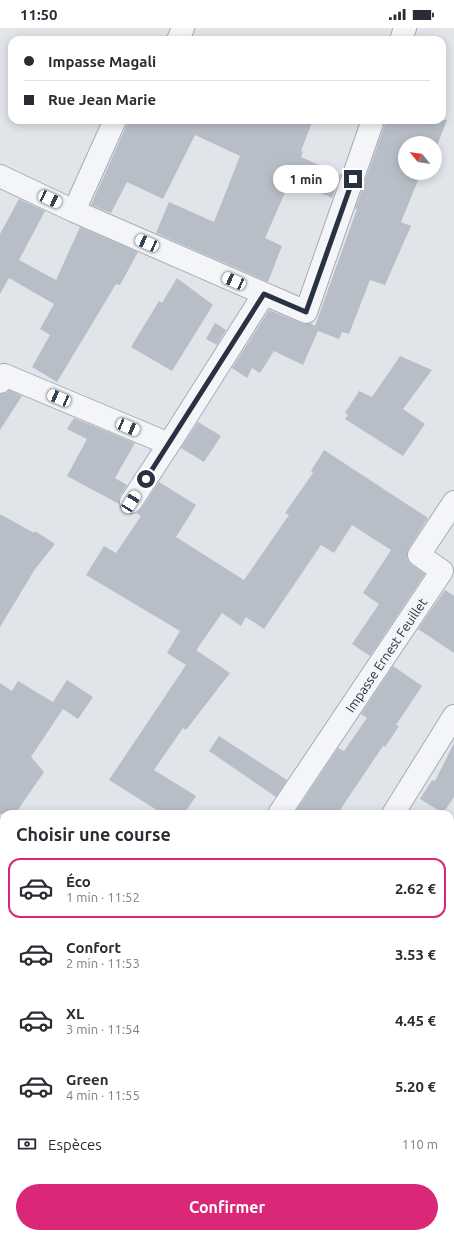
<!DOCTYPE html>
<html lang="fr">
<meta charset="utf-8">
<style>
body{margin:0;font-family:Ubuntu,sans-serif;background:#f2f2f3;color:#2b2b33;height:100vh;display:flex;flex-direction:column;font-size:15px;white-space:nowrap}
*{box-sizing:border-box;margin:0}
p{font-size:13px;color:#7c7c81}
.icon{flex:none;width:22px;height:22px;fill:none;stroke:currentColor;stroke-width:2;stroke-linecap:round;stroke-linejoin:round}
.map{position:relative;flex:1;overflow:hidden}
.details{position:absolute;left:0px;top:782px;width:454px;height:428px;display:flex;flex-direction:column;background:#fff;border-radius:12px 12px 0 0;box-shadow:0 2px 10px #0003}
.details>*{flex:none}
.top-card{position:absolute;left:8px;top:8px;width:438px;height:88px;border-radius:12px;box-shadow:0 2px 10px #0003;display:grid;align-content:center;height:88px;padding:0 16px;background:#fff}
.needle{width:26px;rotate:300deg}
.tools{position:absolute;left:398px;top:108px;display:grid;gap:8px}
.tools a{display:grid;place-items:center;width:44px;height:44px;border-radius:50%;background:#fff;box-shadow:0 2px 10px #0003;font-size:20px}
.end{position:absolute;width:18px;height:18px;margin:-9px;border:5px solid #293242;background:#fff;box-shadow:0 0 0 2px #fff}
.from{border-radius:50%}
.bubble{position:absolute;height:28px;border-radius:14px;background:#fff;box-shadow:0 2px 10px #0003;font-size:13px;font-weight:700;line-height:28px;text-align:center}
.car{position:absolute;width:12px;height:24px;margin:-12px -6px;border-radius:5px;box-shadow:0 0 3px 1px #0007;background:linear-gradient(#fff 24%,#345 0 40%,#fff 0 76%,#345 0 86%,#fff 0)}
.top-card b{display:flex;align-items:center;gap:14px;height:38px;font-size:15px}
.top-card b+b{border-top:1px solid #e1e1e2}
.top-card i{width:10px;height:10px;background:#2b2b33}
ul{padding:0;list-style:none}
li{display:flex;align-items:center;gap:12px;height:60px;margin:0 8px 6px;padding:0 8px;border:2px solid transparent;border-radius:12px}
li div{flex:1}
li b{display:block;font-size:15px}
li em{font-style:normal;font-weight:700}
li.on{border-color:#db2777}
li>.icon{width:36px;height:36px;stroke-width:1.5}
h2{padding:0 16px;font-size:18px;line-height:48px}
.pay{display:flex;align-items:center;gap:10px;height:44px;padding:0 16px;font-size:15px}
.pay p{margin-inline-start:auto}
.primary-button{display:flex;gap:8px;margin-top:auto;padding:8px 16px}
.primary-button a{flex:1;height:46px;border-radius:24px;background:#db2777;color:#fff;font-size:16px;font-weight:700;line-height:46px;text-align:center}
.status{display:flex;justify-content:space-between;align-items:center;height:28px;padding:0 20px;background:#fff;direction:ltr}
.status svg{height:11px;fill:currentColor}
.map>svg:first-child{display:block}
</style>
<div class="status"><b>11:50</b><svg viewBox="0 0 49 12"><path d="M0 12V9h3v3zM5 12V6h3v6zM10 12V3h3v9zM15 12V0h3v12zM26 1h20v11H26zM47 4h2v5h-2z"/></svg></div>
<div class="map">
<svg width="454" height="1210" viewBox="0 0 454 1210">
<rect width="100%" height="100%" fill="#e1e5ea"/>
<path fill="#b8bec7" d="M129,92H313L301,123L303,124L301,129L341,147L332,170L297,154L294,162L287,160L265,210L282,218L268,254L156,205L169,174L214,194L240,128L195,107L163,171L127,154L111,185L91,177Z
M385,92H447L435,123V115H405V145H421L401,194L411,198L385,257L370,252L349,306L342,304L339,311L318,303L303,337L274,323L260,345L252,340L247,350L232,340L269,282L301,295L307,296L310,295L315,298L357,181H355L385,96Z
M19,171L45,183L19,232L56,252L80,199L138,224L120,257L116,256L57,354L32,339L50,307L40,301L54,276L9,250L0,266V206Z
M177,250L213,277L172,343L131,319L159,273L162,275Z
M215,295L226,302L217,317L206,311Z
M400,328L432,342L403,381L425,396L403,428L345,391L348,387L345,385L359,363L372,369Z
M9,362L22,368L0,402V366L6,365Z
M74,390L135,415L115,450L127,457L120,468L119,473V476L67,448L87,411L67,401Z
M198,394L221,408L204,434L181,420Z
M324,422L428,490L409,520L407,527L408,533L412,537L425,546L370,628L352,616L379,576L363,565L391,522L352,497L334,525L321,517L264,601L246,589L241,598L222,585L186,637L167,625L180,603L86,547L104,518L116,525L141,488L136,485L141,481L159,454L196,477L176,509L244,552L289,487L285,485L313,445L311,443Z
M0,486L34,505L35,503L55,516L35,541L0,599Z
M445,562L454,568V625L418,601Z
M196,622L230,645L186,702L183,700L154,742L196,768L184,786H163L109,752Z
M393,638L422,658L396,697L399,698L385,719L383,718L338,785L339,786H294L338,720L344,723L367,690L361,686Z
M67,652L93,669L78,691L63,681L31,729L44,744L15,786H0V655L12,663L18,653L53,674Z
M219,708L287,752L276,769L209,723Z
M454,715V769L443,785L420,771L432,752L435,753Z"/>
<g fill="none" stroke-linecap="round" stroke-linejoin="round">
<defs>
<path id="street" d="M178,12L183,0
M401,12L405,0
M0,148L74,183L306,284L373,92
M74,183L115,92
M0,354L4,347L169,416L264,266
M131,474L169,416
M279,786L442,543L419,527L454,474
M393,786L454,688
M0,892L4,896
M0,992L4,985"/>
<path id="secondary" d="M293,1206L296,1210"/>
</defs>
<use href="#street" stroke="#a6acb4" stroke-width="24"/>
<use href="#secondary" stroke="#a6acb4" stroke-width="24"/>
<use href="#street" stroke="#f4f5f8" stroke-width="22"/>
<use href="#secondary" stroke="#fff" stroke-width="22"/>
</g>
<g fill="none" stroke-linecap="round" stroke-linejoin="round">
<path stroke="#293242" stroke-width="5" d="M146,451L264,266L306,284L353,151"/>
</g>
<g text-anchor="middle" stroke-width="3" stroke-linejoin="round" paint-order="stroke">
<g font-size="13" fill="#293242" stroke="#f1f4f7">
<text transform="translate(386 627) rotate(-56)" y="5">Impasse Ernest Feuillet</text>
</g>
</g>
</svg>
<div class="tools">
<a><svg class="needle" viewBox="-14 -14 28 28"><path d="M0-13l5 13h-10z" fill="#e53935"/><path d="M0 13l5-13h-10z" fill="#7c7c81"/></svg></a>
</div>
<i class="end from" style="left:146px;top:451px"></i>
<i class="end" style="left:353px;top:151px"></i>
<div class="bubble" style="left:273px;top:137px;width:66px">1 min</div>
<i class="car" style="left:50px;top:171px;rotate:115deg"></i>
<i class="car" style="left:147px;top:215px;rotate:294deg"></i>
<i class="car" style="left:234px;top:253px;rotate:294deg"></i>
<i class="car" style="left:59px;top:370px;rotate:293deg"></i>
<i class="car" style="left:128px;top:399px;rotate:113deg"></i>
<i class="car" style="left:131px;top:474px;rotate:33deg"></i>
<div class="top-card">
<b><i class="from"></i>Impasse Magali</b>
<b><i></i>Rue Jean Marie</b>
</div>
<section class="details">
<h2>Choisir une course</h2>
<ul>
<li class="on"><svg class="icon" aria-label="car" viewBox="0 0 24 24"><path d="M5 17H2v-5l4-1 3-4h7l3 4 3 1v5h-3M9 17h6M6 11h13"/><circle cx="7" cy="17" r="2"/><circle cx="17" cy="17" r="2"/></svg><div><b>Éco</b><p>1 min · 11:52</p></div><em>2.62 €</em></li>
<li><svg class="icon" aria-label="car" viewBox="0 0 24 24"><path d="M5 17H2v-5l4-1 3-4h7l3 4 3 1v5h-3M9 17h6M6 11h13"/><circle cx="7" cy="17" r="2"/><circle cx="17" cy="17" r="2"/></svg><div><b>Confort</b><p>2 min · 11:53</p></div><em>3.53 €</em></li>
<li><svg class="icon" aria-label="car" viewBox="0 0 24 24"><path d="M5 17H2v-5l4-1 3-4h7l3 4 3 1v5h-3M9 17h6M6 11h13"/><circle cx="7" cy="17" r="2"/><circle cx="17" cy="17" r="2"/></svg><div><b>XL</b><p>3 min · 11:54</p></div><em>4.45 €</em></li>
<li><svg class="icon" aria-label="car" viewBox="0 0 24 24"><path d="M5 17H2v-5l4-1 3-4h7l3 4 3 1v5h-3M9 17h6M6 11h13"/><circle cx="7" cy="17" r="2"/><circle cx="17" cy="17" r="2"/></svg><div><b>Green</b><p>4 min · 11:55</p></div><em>5.20 €</em></li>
</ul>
<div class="pay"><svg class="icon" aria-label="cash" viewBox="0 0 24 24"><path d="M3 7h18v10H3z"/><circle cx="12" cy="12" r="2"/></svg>Espèces<p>110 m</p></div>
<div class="primary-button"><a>Confirmer</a></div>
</section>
</div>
